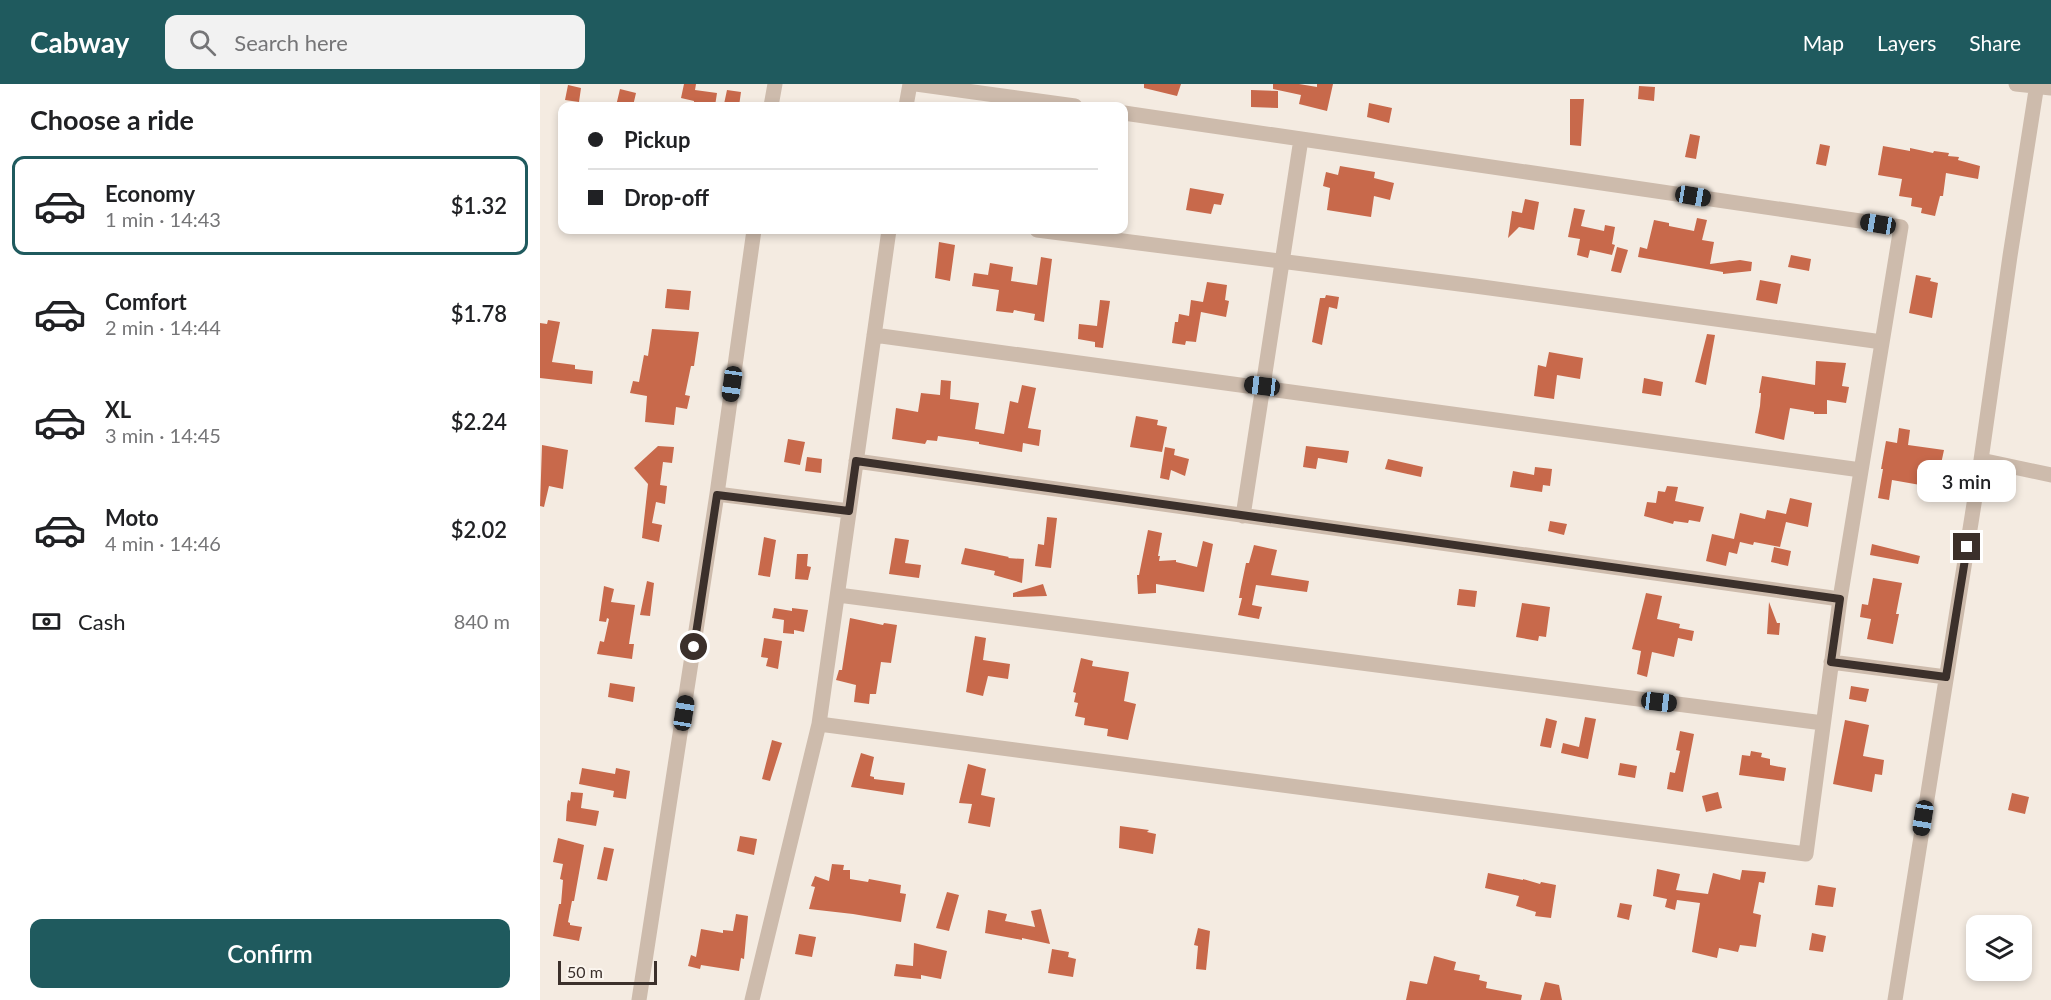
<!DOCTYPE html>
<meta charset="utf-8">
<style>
body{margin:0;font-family:Lato,sans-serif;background:#f2f2f2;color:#202124;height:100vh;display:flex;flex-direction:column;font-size:22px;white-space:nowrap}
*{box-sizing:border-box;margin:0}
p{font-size:20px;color:#757577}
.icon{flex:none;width:33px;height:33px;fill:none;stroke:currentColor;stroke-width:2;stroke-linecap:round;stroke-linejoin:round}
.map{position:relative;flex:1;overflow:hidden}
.panel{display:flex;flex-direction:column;background:#fff;width:540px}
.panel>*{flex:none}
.banner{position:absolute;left:18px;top:18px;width:570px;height:132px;border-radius:12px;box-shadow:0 3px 9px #0003;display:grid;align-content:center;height:132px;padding:0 30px;background:#fff}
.buttons{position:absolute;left:1426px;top:831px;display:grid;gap:12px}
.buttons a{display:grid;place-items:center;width:66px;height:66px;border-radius:12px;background:#fff;box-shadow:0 3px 9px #0003;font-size:30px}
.scale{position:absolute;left:18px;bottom:15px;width:99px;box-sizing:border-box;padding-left:6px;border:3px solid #3b302b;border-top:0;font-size:16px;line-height:21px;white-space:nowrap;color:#3b302b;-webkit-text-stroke:4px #fbf5ee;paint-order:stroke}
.end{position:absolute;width:27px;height:27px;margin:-14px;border:8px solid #3b302b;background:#fff;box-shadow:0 0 0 3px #fff}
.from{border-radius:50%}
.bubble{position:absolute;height:42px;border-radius:12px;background:#fff;box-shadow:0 3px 9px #0003;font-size:20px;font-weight:600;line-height:42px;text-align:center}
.car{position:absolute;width:18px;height:36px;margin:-18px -9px;border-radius:8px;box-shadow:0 0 4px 2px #0007;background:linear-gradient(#222 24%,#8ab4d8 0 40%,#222 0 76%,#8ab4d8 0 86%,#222 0)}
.banner b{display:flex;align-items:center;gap:21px;height:57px;font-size:22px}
.banner b+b{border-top:2px solid #e0e0e0}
.banner i{width:15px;height:15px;background:#202124}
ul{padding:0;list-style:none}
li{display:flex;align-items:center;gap:18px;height:99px;margin:0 12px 9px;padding:0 18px;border:3px solid transparent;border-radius:12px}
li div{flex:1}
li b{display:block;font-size:22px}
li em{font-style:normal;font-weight:600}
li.selected{border-color:#1f5a5e}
li>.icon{width:54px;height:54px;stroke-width:1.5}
h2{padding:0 30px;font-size:27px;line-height:72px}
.pay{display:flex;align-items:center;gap:15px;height:66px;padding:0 30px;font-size:22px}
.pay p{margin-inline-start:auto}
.primary-button{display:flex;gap:12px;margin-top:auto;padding:12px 30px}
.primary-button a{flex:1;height:69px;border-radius:12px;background:#1f5a5e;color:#fff;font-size:24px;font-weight:600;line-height:69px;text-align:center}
header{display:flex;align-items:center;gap:36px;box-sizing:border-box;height:84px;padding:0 30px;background:#1f5a5e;color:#fff}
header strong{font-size:28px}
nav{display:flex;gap:33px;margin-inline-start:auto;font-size:21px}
.search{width:420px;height:54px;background:#f2f2f2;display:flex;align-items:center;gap:15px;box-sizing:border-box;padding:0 21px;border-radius:12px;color:#757577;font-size:22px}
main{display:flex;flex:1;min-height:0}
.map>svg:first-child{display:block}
</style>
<header>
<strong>Cabway</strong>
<div class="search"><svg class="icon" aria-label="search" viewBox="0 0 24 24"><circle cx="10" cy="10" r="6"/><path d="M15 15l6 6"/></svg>Search here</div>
<nav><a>Map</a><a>Layers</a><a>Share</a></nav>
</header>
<main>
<section class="panel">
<h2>Choose a ride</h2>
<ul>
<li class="selected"><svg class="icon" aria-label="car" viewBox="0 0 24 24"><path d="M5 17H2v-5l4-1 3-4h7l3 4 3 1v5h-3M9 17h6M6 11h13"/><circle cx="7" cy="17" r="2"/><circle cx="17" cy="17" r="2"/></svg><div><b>Economy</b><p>1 min · 14:43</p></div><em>$1.32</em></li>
<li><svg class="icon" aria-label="car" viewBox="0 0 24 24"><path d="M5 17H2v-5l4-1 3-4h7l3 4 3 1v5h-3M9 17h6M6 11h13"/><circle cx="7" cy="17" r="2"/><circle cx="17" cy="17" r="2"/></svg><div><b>Comfort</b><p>2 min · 14:44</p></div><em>$1.78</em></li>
<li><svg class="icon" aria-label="car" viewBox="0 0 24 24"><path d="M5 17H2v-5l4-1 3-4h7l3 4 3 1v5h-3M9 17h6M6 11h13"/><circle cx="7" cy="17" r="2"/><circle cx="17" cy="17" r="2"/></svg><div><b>XL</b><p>3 min · 14:45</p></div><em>$2.24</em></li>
<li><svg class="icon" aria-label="car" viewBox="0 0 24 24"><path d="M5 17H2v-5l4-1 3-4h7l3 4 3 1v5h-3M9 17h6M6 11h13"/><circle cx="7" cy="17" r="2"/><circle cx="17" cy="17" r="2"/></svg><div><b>Moto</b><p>4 min · 14:46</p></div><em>$2.02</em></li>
</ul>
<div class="pay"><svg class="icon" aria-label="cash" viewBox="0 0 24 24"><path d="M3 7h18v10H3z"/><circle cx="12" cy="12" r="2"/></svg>Cash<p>840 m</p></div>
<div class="primary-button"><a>Confirm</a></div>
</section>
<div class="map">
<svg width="1511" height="916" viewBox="0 0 1511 916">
<rect width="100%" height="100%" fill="#f4ebe1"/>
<path fill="#c8694b" d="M144,0H156L155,6L177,9L175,22L154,21V17L141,14Z
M604,0H641L637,12L604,4Z
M733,0H759L777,3V0H793L787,27L759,20L761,11L733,5Z
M28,1L41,4L39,18L25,16Z
M1099,2L1115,3L1114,17L1098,15Z
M80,5L96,9L93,22H76Z
M187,6L201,8L199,22L184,20Z
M711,6L738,7V24L711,23Z
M1030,15H1044L1041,62L1030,61Z
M829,19L852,24L849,39L827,33Z
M1150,50L1160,52L1156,75L1145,73Z
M1280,60L1290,62L1286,82L1276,80Z
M1343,62L1370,67V64L1393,69L1394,67L1409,69L1408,72L1419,73L1418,76L1440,82L1438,95L1406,89L1403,112H1400L1395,132L1381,129L1382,124L1371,122L1372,114L1359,112L1362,95L1338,91Z
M800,82L835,88L834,94L854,99L850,116L834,112L831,133L787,126L790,104L783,102L786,88L798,91Z
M650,104L684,110L681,121L674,120L671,130L646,126Z
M985,115L999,118L994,146L979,143L968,154L972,127L982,129Z
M1034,124L1045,126L1041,142L1064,147L1065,141L1075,143L1072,160L1075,161L1072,171L1050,166L1048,174L1037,171L1040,155L1028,153Z
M1157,134L1167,136L1162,156L1174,158L1170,180L1200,176L1212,178L1211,187L1183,190V188L1098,173L1100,163L1107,165L1114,136L1129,139V142L1154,147Z
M399,158L415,161L410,197L395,194Z
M1077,163L1088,166L1081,189L1071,187Z
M1251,171L1271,175L1269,187L1248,183Z
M501,173L512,175L504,238L494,236L495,230L474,226L473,229L456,227L459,206L432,202L434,189L448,191L450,179L473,183L471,197L497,201Z
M1376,191L1391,194L1390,197L1398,199L1392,234L1369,229Z
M1220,196L1241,200L1237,220L1216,216Z
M667,198L687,201L685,216L689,217L686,233L661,228L656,258L646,257L645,261L632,259L635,238H638L639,230L649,232L651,216L663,218Z
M127,205L151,207L149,226L125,224Z
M786,211L799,213L797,225L789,223L782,261L772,258L780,214H785Z
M560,216L570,217L563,264L555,263V258L538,255L539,240L557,242Z
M8,236L20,238L12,278L35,281V285L53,287L52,300L0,294V239L7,240Z
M112,245L159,248L154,282H151L145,311L150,312L147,325L136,323L134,341L105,338L107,312L90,309L93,297L99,298L104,271L108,272Z
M1167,250L1175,251L1166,301L1155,298Z
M1009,268L1043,274L1040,295L1017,291L1014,315L994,312L998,281L1006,283Z
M1276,277L1306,279L1302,302L1309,303L1306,319L1287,316V330H1274V328L1250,324L1244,356L1215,349L1220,322L1221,309H1219L1222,292L1275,301Z
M1104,294L1123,298L1121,312L1102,309Z
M401,296L411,297L410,315L439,319L435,345L464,350L470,317L478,319L482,301L496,304L488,344L501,346L499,362L483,359L482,368L439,360V358L398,352L397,357L387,356L385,360L352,355L356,324L378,328L381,309L400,311Z
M596,332L618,336L617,341L627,343L622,368L590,363Z
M1359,344L1370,346L1368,361L1404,366L1401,380L1391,378L1386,402L1352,396L1349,416L1338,414L1343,385H1341L1346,357L1357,359Z
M248,355L265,358L260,381L244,378Z
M2,361L28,366L23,405L9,402L4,423L0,422Z
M118,362L134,363L132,379L123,378L120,401L127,402L125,420L116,418L112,439L122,441L119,458L102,454L108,400L94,384Z
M766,362L809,367L807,379L778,374L776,385L763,383Z
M625,363L635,365L634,371L649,375L645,392L631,386L629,396L620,394Z
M267,373L282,375L281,389L265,387Z
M848,375L883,383L881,393L845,385Z
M995,383L1012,385L1010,402L1003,401L1002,408L970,403L973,387L994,391Z
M1127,402L1138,403L1135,417L1164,423L1160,438L1149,436L1148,439L1134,437L1133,440L1104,432L1107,418L1116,419L1118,407L1125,408Z
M1250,414L1272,419L1268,443L1246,438L1240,463L1214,458L1213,461L1200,458L1197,470L1189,468L1186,482L1166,477L1172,450L1194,455L1200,429L1225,435L1227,426L1246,430Z
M507,433L517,434L511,484L495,482L498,460L504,461Z
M1010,437L1027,440L1024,451L1008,447Z
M608,446L622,449L618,472H620L619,477L636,476V478L657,483L663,457L673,460L664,508L616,500V509L598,510L597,491H599Z
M224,453L236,456L230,493L218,491Z
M355,454L369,456L365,479L381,481L379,494L349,490Z
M1332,460L1380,472L1378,480L1330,471Z
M714,461L737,466L731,491L769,497L767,508L716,501L712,521L722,523L719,535L698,531L702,514H699L701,503L706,479H709Z
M1234,463L1251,467L1248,482L1231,478Z
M425,464L469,473L468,474L484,475L482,499L454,491L455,487L421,480Z
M257,470H268L267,482L271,483L268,496L255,495Z
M1333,494L1362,499L1356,530H1359L1353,560L1327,555L1331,535L1320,533L1322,520L1328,521Z
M107,497L114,499L110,532L100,531Z
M503,500L507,512L473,513V509Z
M64,502L74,505L71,518L95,521L89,560H94L92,575L57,570L60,557L64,558L69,535L67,534L66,538L59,537Z
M919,505L937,507L935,523L917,521Z
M1106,509L1122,512L1117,535L1140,540L1139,544L1154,547L1152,557L1138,554L1134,573L1112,568L1107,593L1097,590L1101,567L1092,565Z
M1229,518L1237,539H1240L1239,551L1227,550Z
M982,519L1010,523L1006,553L999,552L998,557L976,553Z
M234,524L252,527V524L268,526L264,548L254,546V550L243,549L244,536L232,534Z
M310,534L343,541L344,539L357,541L351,579L341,578L336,610H330L329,620L314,618L316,601L296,596L299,586H302Z
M435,552L446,554L443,576L470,580L468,595L448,592L443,612L426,608Z
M224,554L242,557L238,585L226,582L228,574L221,573Z
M541,574L553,577L552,582L589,588L584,617L596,620L588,656L567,652L568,645L544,641L545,634L535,632L538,619L534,618L536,609L533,608Z
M70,599L95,603L93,618L68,613Z
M1311,602L1329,605L1326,618L1309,615Z
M1045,633L1056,635L1048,675L1021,669L1023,659L1039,663Z
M1006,634L1017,637L1011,664L1000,662Z
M1305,636L1329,641L1323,672L1344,676L1342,691L1335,690L1332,708L1293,700Z
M1140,647L1154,650L1143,708L1127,705L1130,688L1135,689L1140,667L1136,666Z
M232,656L242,659L230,697L222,695Z
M1211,667L1222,669L1221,673L1230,675V681L1246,684L1244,697L1199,691L1202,671L1210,672Z
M321,669L334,673L330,692L334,693V695L365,699L363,711L311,703Z
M1080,679L1097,682L1095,694L1078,691Z
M428,680L446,685L441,711L455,714L450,743L428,739L432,720L419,719Z
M42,684L75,690L76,684L90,687L86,715L73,713L74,707L39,700Z
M31,708L43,709L41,724L59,727L56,742L26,737L27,721L28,716L30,717Z
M1178,708L1182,724L1166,728L1162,712Z
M1472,709L1489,713L1485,730L1468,726Z
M580,742L609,746L607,748L616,750L613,770L579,764Z
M200,752L217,755L214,771L197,767Z
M18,754L44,761L34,817H32L28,838L30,839V841L42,843L39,857L13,852L19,820H21L23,796L20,795L23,780L13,778Z
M64,763L74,765L67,797L57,795Z
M292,780L304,781L303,786H310V795L328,798L329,795L361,801L360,809L366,810L361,838L313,830L269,825L275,803L271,802L275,792L289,797Z
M1117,785L1140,790L1136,806L1168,810L1173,789L1200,796L1202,786L1226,788L1224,799L1219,798L1213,829L1221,831L1216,863L1200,861L1198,868L1179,864L1177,874L1152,868L1160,819L1137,816L1135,826L1125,823L1127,815L1113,812Z
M948,789L983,796V795L1000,800L1001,798L1016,801L1011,834L995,832L996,828L976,822L979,812L945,804Z
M1278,801L1296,804L1293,823L1275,821Z
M407,808L419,811L409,847L396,844Z
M1080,819L1092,821L1089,836L1077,833Z
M501,825L510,860L482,854V856L445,849L448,826L467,830L465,837L495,843L491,827Z
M196,830L208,832L204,875L201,874L199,887L161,881L160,885L148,882L151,871L156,873L161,845L183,849V846L193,847Z
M658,844L670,847L666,886L656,885L658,862L654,861Z
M1272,849L1286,852L1283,868L1269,866Z
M259,850L276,853L272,873L255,870Z
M374,859L407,867L401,895L381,891V895L354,892L356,880L373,882Z
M512,865L529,868L528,873L536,875L533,893L508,889Z
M894,872L916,878L914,886L940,891L939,896L947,898L946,904L982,911L981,916H866L870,897L887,900Z
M1005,898L1019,901L1022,916H1000Z"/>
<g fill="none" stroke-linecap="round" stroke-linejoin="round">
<path stroke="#cdbbac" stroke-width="15" d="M376,0L535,22
M1476,0L1511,4
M231,22L235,0
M366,22L370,0
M584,29L1361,143L1300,515
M497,146L935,202L1342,258
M334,251L1321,386
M1441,376L1511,391
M177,410L309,427
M703,432L761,55
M298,511L1283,639
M1291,578L1406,593
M279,640L1266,770L1300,515L316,377
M99,916L177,410L214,146
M212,916L279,640L349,146
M1355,916L1441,376L1470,172L1497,0"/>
</g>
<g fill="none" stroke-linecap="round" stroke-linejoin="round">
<path stroke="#3b302b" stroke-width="8" d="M154,563L177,411L309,427L316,377L1300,515L1291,578L1406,593L1427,463"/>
</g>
</svg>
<div class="buttons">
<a><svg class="icon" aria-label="layers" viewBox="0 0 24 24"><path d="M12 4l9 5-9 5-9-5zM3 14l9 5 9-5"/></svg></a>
</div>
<div class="scale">50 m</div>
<i class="end from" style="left:154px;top:563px"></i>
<i class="end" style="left:1427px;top:463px"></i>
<div class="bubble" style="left:1377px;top:376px;width:99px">3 min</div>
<i class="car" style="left:1153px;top:112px;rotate:99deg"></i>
<i class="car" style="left:1338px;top:140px;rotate:279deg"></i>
<i class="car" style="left:192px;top:300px;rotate:188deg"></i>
<i class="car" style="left:722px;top:302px;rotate:277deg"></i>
<i class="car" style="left:1119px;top:618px;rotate:97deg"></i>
<i class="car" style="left:144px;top:629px;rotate:9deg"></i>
<i class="car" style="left:1383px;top:734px;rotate:189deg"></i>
<div class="banner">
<b><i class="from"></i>Pickup</b>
<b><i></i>Drop-off</b>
</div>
</div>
</main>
